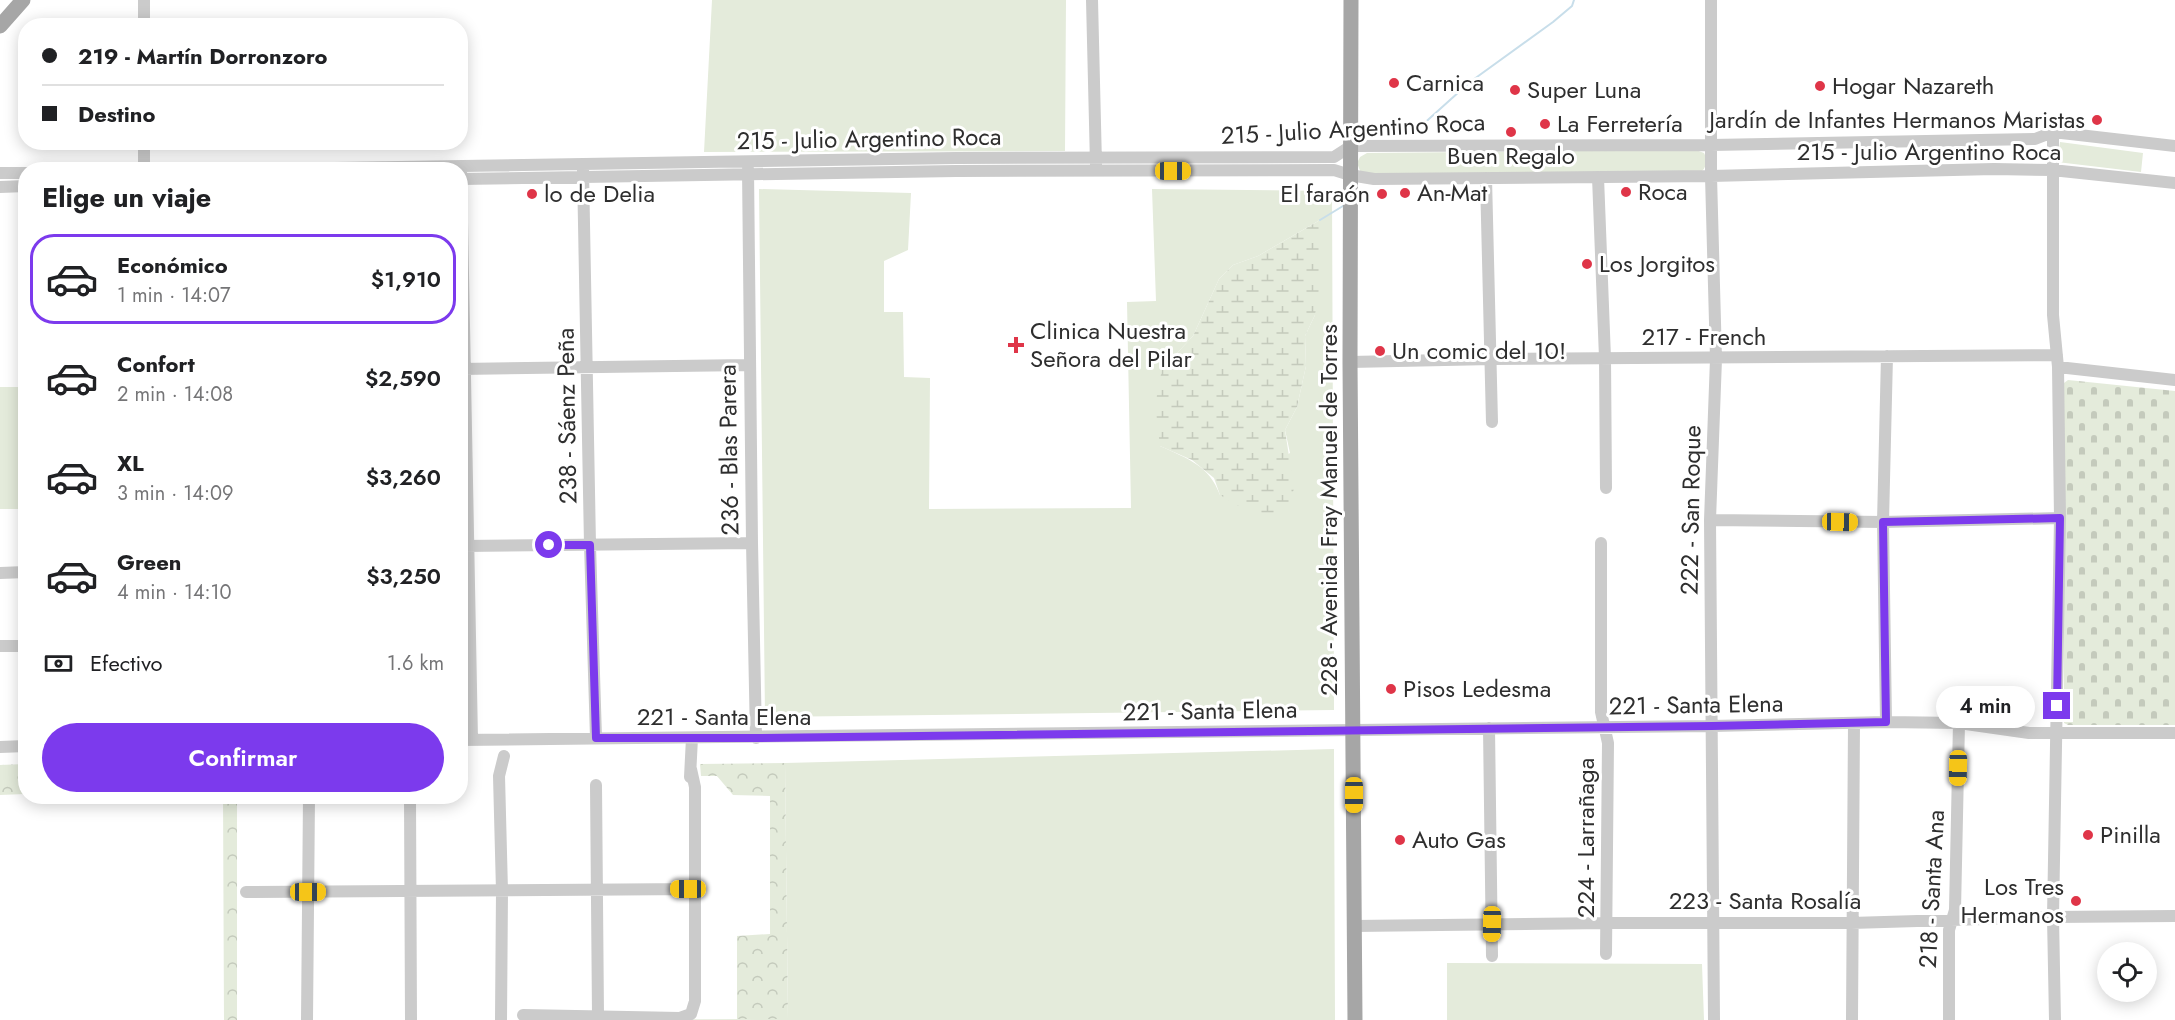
<!DOCTYPE html>
<html lang="es">
<meta charset="utf-8">
<style>
body{margin:0;font-family:Jost,sans-serif;background:#f2f2f2;color:#202124;height:100vh;display:flex;flex-direction:column;font-size:22px;white-space:nowrap}
*{box-sizing:border-box;margin:0}
p{font-size:20px;color:#757577}
.icon{flex:none;width:33px;height:33px;fill:none;stroke:currentColor;stroke-width:2;stroke-linecap:round;stroke-linejoin:round}
.map{position:relative;flex:1;overflow:hidden}
.side{position:absolute;left:18px;top:162px;width:450px;height:642px;display:flex;flex-direction:column;background:#fff;border-radius:24px;box-shadow:0 3px 15px #0003}
.side>*{flex:none}
.hud{position:absolute;left:18px;top:18px;width:450px;height:132px;border-radius:24px;box-shadow:0 3px 15px #0003;display:grid;align-content:center;height:132px;padding:0 24px;background:#fff}
.tools{position:absolute;left:2097px;top:942px;display:grid;gap:12px}
.tools a{display:grid;place-items:center;width:60px;height:60px;border-radius:50%;background:#fff;box-shadow:0 3px 15px #0003;font-size:30px}
.end{position:absolute;width:27px;height:27px;margin:-14px;border:8px solid #7c3aed;background:#fff;box-shadow:0 0 0 3px #fff}
.from{border-radius:50%}
.bubble{position:absolute;height:42px;border-radius:21px;background:#fff;box-shadow:0 3px 15px #0003;font-size:20px;font-weight:600;line-height:42px;text-align:center}
.car{position:absolute;width:18px;height:36px;margin:-18px -9px;border-radius:8px;box-shadow:0 0 4px 2px #0007;background:linear-gradient(#f5c518 24%,#345 0 40%,#f5c518 0 76%,#345 0 86%,#f5c518 0)}
.hud b{display:flex;align-items:center;gap:21px;height:57px;font-size:22px}
.hud b+b{border-top:2px solid #e0e0e0}
.hud i{width:15px;height:15px;background:#202124}
ul{padding:0;list-style:none}
li{display:flex;align-items:center;gap:18px;height:90px;margin:0 12px 9px;padding:0 12px;border:3px solid transparent;border-radius:24px}
li div{flex:1}
li b{display:block;font-size:22px}
li em{font-style:normal;font-weight:600}
li.current{border-color:#7c3aed}
li>.icon{width:54px;height:54px;stroke-width:1.5}
h2{padding:0 24px;font-size:27px;line-height:72px}
.pay{display:flex;align-items:center;gap:15px;height:66px;padding:0 24px;font-size:22px}
.pay p{margin-inline-start:auto}
.primary-button{display:flex;gap:12px;margin-top:auto;padding:12px 24px}
.primary-button a{flex:1;height:69px;border-radius:36px;background:#7c3aed;color:#fff;font-size:24px;font-weight:600;line-height:69px;text-align:center}
.map>svg:first-child{display:block}
</style>
<div class="map">
<svg width="2175" height="1020" viewBox="0 0 2175 1020">
<defs>
<pattern id="forest-crowns" width="20" height="18" patternUnits="userSpaceOnUse" patternTransform="scale(1.5)"><rect width="20" height="18" fill="#e4ebdb"/><path d="M2 6a3 3 0 1 1 6 0M12 15a3 3 0 1 1 6 0" fill="none" stroke="#c4cabc"/></pattern>
<pattern id="wetland-marsh" width="20" height="14" patternUnits="userSpaceOnUse" patternTransform="scale(1.5)"><rect width="20" height="14" fill="#e4ebdb"/><path d="M1 5h8M5 5V1M11 12h8M15 12V8" fill="none" stroke="#c4cabc"/></pattern>
<pattern id="cemetery-stones" width="16" height="16" patternUnits="userSpaceOnUse" patternTransform="scale(1.5)"><rect width="16" height="16" fill="#e4ebdb"/><path d="M2 7V4a2 2 0 0 1 4 0v3zM10 15v-3a2 2 0 0 1 4 0v3z" fill="#c4cabc"/></pattern>
</defs>
<rect width="100%" height="100%" fill="#fff"/>
<path fill="#e4ebdb" fill-rule="evenodd" d="M712,0H1066L1065,151L704,152Z
M2060,142L2143,153L2141,172L2057,162Z
M1696,150L1704,153C1707,158 1707,167 1702,171L1371,176L1361,173L1357,163L1360,157L1367,153Z
M759,189L911,193L908,250L884,261V312H903L904,377L930,378L929,509L1131,508L1127,302L1156,301L1152,189L1332,191L1334,710L765,717ZM1320,220L1315,315L1305,336L1306,366L1297,407L1285,430L1290,453L1220,495C1209,465 1188,459 1160,446L1162,369L1193,336L1219,279L1233,265L1258,256Z
M0,387H25V509H0Z
M1334,749L1335,1020H505L788,1019L785,763Z
M1447,963L1702,964L1704,1020H1447Z"/>
<path fill="url(#forest-crowns)" d="M785,763L788,1019H737V936L770,934V796L733,795L717,776H701L700,764Z
M25,764V794L0,795V765Z
M223,797H237V1020H224Z"/>
<path fill="url(#wetland-marsh)" d="M1320,220L1321,279L1315,315L1305,336L1306,366L1297,407L1285,430L1294,489L1285,512L1269,515L1242,508L1220,495L1214,478L1192,460L1160,446L1155,405L1162,369L1193,336L1219,279L1233,265L1258,256Z"/>
<path fill="url(#cemetery-stones)" d="M2068,380L2175,391V725H2068L2064,723V383Z"/>
<g fill="none" stroke-linecap="round" stroke-linejoin="round">
<path stroke="#c8deea" stroke-width="2" d="M1358,130L1420,127L1470,82L1553,22L1572,6L1574,0
M1320,220L1343,206"/>
<path stroke="#cbcbcb" stroke-width="12" d="M1092,0L1096,164
M1711,0V176L1716,359L1710,520L1714,1020
M144,26V0
M2053,132V315L2058,367L2060,518L2053,917L2055,1020
M748,169L752,543L756,738
M144,170V142
M206,170L956,158L1334,157L1351,146L1711,145L2035,139L2053,132L2175,146
M461,170L472,740
M583,170L590,545L596,738
M0,173H26
M1598,177L1605,358L1606,488
M1486,178L1492,422
M460,179L956,171L1334,170L1350,175L1374,179L1711,176L1994,169L2052,170L2175,183
M0,187L26,186
M1350,362L1492,359L2057,355
M2058,367L2175,380
M460,369L749,365
M1710,520L1883,522L2060,518
M1601,543V712L1608,743L1606,954
M462,546L752,543
M0,573L26,572
M0,646H26
M1886,722L1883,522L1887,356
M1489,728L1492,956
M460,740L1712,726L1886,722L1959,723L2029,733H2175
M0,747L26,746
M690,777L692,738
M596,785L598,1016
M410,796L411,1020
M246,892L695,889
M1354,926L1607,923H1851L2053,917L2175,916
M523,1015L680,1018L691,1014L695,1001V787L691,769
M307,1020L309,796
M501,1020L502,891L499,776L504,756
M1852,1020L1854,723
M1949,1020V930L1955,910L1959,723"/>
<path stroke="#a6a6a6" stroke-width="15" d="M1351,0L1350,362L1355,1020
M0,26L23,0"/>
</g>
<g fill="none" stroke-linecap="round" stroke-linejoin="round">
<path stroke="#7c3aed" stroke-width="8" d="M549,545H590L596,738H756L1712,726L1886,722L1883,522L2060,518L2057,706"/>
</g>
<g fill="#df3548" stroke="#fff" stroke-width="2">
<circle cx="1394" cy="83" r="6"/>
<circle cx="1820" cy="86" r="6"/>
<circle cx="1515" cy="90" r="6"/>
<circle cx="2097" cy="120" r="6"/>
<circle cx="1545" cy="124" r="6"/>
<circle cx="1511" cy="132" r="6"/>
<circle cx="1626" cy="192" r="6"/>
<circle cx="1405" cy="193" r="6"/>
<circle cx="532" cy="194" r="6"/>
<circle cx="1382" cy="194" r="6"/>
<circle cx="1587" cy="264" r="6"/>
<path d="M1013 336h6v6h6v6h-6v6h-6v-6h-6v-6h6z"/>
<circle cx="1380" cy="351" r="6"/>
<circle cx="1391" cy="689" r="6"/>
<circle cx="2088" cy="835" r="6"/>
<circle cx="1400" cy="840" r="6"/>
<circle cx="2076" cy="901" r="6"/>
</g>
<g text-anchor="middle" stroke-width="6" stroke-linejoin="round" paint-order="stroke">
<g font-size="24" fill="#2e2e2e" stroke="#fff" text-anchor="start">
<text x="1406" y="91">Carnica</text>
<text x="1832" y="94">Hogar Nazareth</text>
<text x="1527" y="98">Super Luna</text>
<text x="2085" y="128" text-anchor="end">Jardín de Infantes Hermanos Maristas</text>
<text x="1557" y="132">La Ferretería</text>
<text x="1511" y="164" text-anchor="middle">Buen Regalo</text>
<text x="1638" y="200">Roca</text>
<text x="1417" y="201">An-Mat</text>
<text x="544" y="202">lo de Delia</text>
<text x="1370" y="202" text-anchor="end">El faraón</text>
<text x="1599" y="272">Los Jorgitos</text>
<text x="1030" y="339">Clinica Nuestra<tspan x="1030" dy="28">Señora del Pilar</tspan></text>
<text x="1392" y="359">Un comic del 10!</text>
<text x="1403" y="697">Pisos Ledesma</text>
<text x="2100" y="843">Pinilla</text>
<text x="1412" y="848">Auto Gas</text>
<text x="2064" y="895" text-anchor="end">Los Tres<tspan x="2064" dy="28">Hermanos</tspan></text>
</g>
<g font-size="24" fill="#2e2e2e" stroke="#fff">
<text transform="translate(1353 129) rotate(-3)" y="8">215 - Julio Argentino Roca</text>
<text transform="translate(869 139) rotate(-1)" y="8">215 - Julio Argentino Roca</text>
<text x="1929" y="160">215 - Julio Argentino Roca</text>
<text x="1704" y="345">217 - French</text>
<text transform="translate(567 416) rotate(-91)" y="8">238 - Sáenz Peña</text>
<text transform="translate(729 450) rotate(-91)" y="8">236 - Blas Parera</text>
<text transform="translate(1329 510) rotate(-90)" y="8">228 - Avenida Fray Manuel de Torres</text>
<text transform="translate(1691 510) rotate(-89)" y="8">222 - San Roque</text>
<text transform="translate(1696 705) rotate(-1)" y="8">221 - Santa Elena</text>
<text transform="translate(1210 711) rotate(-1)" y="8">221 - Santa Elena</text>
<text x="724" y="725">221 - Santa Elena</text>
<text transform="translate(1586 838) rotate(-90)" y="8">224 - Larrañaga</text>
<text transform="translate(1932 889) rotate(-87)" y="8">218 - Santa Ana</text>
<text x="1765" y="909">223 - Santa Rosalía</text>
</g>
</g>
</svg>
<div class="tools">
<a><svg class="icon" aria-label="locate" viewBox="0 0 24 24"><circle cx="12" cy="12" r="6"/><path d="M12 2v4M12 18v4M2 12h4M18 12h4"/></svg></a>
</div>
<i class="end from" style="left:549px;top:545px"></i>
<i class="end" style="left:2057px;top:706px"></i>
<div class="bubble" style="left:1936px;top:686px;width:99px">4 min</div>
<i class="car" style="left:1173px;top:171px;rotate:90deg"></i>
<i class="car" style="left:1840px;top:522px;rotate:91deg"></i>
<i class="car" style="left:1958px;top:768px;rotate:181deg"></i>
<i class="car" style="left:1354px;top:795px;rotate:180deg"></i>
<i class="car" style="left:688px;top:889px;rotate:270deg"></i>
<i class="car" style="left:308px;top:892px;rotate:90deg"></i>
<i class="car" style="left:1492px;top:924px;rotate:181deg"></i>
<div class="hud">
<b><i class="from"></i>219 - Martín Dorronzoro</b>
<b><i></i>Destino</b>
</div>
<section class="side">
<h2>Elige un viaje</h2>
<ul>
<li class="current"><svg class="icon" aria-label="car" viewBox="0 0 24 24"><path d="M5 17H2v-5l4-1 3-4h7l3 4 3 1v5h-3M9 17h6M6 11h13"/><circle cx="7" cy="17" r="2"/><circle cx="17" cy="17" r="2"/></svg><div><b>Económico</b><p>1 min · 14:07</p></div><em>$1,910</em></li>
<li><svg class="icon" aria-label="car" viewBox="0 0 24 24"><path d="M5 17H2v-5l4-1 3-4h7l3 4 3 1v5h-3M9 17h6M6 11h13"/><circle cx="7" cy="17" r="2"/><circle cx="17" cy="17" r="2"/></svg><div><b>Confort</b><p>2 min · 14:08</p></div><em>$2,590</em></li>
<li><svg class="icon" aria-label="car" viewBox="0 0 24 24"><path d="M5 17H2v-5l4-1 3-4h7l3 4 3 1v5h-3M9 17h6M6 11h13"/><circle cx="7" cy="17" r="2"/><circle cx="17" cy="17" r="2"/></svg><div><b>XL</b><p>3 min · 14:09</p></div><em>$3,260</em></li>
<li><svg class="icon" aria-label="car" viewBox="0 0 24 24"><path d="M5 17H2v-5l4-1 3-4h7l3 4 3 1v5h-3M9 17h6M6 11h13"/><circle cx="7" cy="17" r="2"/><circle cx="17" cy="17" r="2"/></svg><div><b>Green</b><p>4 min · 14:10</p></div><em>$3,250</em></li>
</ul>
<div class="pay"><svg class="icon" aria-label="cash" viewBox="0 0 24 24"><path d="M3 7h18v10H3z"/><circle cx="12" cy="12" r="2"/></svg>Efectivo<p>1.6 km</p></div>
<div class="primary-button"><a>Confirmar</a></div>
</section>
</div>
